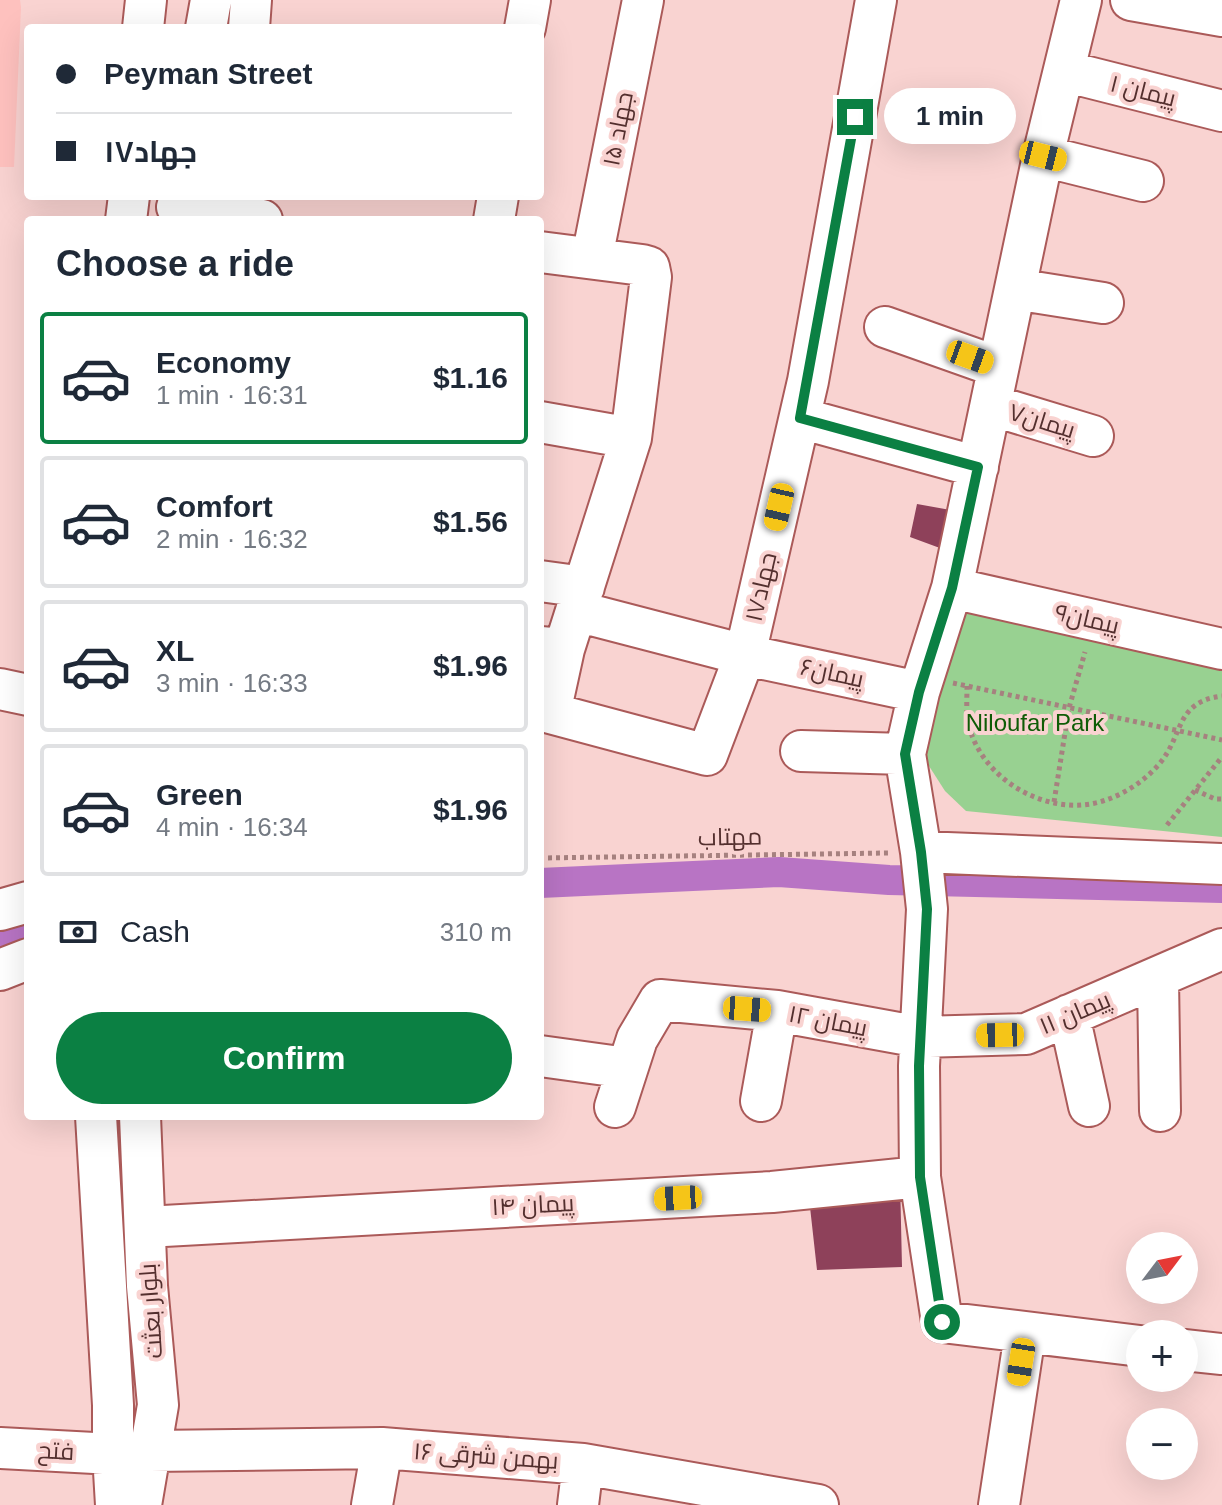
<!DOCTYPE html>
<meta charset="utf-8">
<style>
body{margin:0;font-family:Helvetica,Cairo,sans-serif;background:#f6f6f7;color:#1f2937;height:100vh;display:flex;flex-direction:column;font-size:30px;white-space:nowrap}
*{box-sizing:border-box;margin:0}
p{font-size:26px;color:#747a83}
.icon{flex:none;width:44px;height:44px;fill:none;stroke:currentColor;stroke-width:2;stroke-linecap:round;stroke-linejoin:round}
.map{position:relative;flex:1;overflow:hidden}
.sheet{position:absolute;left:24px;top:216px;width:520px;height:904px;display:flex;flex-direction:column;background:#fff;border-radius:8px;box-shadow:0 8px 32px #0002}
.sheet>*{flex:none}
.banner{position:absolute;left:24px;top:24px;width:520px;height:176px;border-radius:8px;box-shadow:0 8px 32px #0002;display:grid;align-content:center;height:176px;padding:0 32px;background:#fff}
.needle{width:52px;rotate:58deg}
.controls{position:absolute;left:1126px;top:1232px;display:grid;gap:16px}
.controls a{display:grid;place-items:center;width:72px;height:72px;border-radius:50%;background:#fff;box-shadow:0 8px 32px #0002;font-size:40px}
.end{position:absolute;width:36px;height:36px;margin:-18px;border:10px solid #0b8043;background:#fff;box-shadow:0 0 0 4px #fff}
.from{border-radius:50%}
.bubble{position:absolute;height:56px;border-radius:28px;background:#fff;box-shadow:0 8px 32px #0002;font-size:26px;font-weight:800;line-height:56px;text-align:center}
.car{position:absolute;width:24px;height:48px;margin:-24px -12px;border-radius:10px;box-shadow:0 0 6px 2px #0007;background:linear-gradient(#f5c518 24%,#345 0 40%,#f5c518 0 76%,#345 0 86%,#f5c518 0)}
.banner b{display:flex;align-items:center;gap:28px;height:76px;font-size:30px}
.banner b+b{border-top:2px solid #e0e1e3}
.banner i{width:20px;height:20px;background:#1f2937}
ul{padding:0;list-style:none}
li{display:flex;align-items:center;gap:24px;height:132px;margin:0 16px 12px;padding:0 16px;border:4px solid #e0e1e3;border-radius:8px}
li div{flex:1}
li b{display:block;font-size:30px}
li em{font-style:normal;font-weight:800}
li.current{border-color:#0b8043}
li>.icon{width:72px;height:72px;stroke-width:1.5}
h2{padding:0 32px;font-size:36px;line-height:96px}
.pay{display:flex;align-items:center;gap:20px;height:88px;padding:0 32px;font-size:30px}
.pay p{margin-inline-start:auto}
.action{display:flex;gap:16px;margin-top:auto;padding:16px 32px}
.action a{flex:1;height:92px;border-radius:48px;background:#0b8043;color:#fff;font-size:32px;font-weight:800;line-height:92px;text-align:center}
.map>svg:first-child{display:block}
</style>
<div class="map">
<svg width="1222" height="1505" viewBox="0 0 1222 1505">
<rect width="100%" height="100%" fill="#f9d3d1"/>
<path fill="#fec1be" d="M0,0H20L21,7L14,167H0Z"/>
<path fill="#98d191" d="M961,606L1222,671V837L966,811L945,791L929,766L921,738Z"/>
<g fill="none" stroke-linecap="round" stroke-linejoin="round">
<path stroke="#b874c4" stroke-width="30" d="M540,883L779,872L889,880L1222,888
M0,942L28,929"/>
</g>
<path fill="#8e415a" d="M917,504L956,511L948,551L910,537Z
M900,1179L902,1267L817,1270L808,1189Z"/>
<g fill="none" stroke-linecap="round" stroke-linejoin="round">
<defs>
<path id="minor" d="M1081,0L1043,156L952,588L919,692L905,754L921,852L927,909L919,1066L920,1177L942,1322L1140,1346
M1131,0L1222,16
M143,28L146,0
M206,28L211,0
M249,28L251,0
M525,28L530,0
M1064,71L1222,111
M1043,156L1143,181
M177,207L262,220
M126,220L129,196
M494,220L498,196
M540,252L642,265L649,267L651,277L631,438L564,649
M592,258L643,0
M1015,289L1103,303
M885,327L998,367
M991,405L1093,436
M800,418L978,467
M540,422L631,438
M540,581L584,587
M952,588L1222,649
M576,611L745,655L919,692
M540,647L564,649L550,713L707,755L745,655L808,381L876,0
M0,689L28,695
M801,751L905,754
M921,852L1222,864
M0,910L28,902
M0,970L28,959
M1158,978L1160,1111
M1069,1015L1089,1106
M540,1056L627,1068
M761,1101L777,1011
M615,1107L637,1039L660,1000L777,1011L920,1037L1026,1034L1222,949
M96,1116L113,1405V1454L116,1505
M140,1116L147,1286L158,1405L141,1505
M146,1227L772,1192L920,1177
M1184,1350L1222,1354
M0,1448L113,1454
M150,1451L382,1448L583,1464L818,1505
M372,1505L382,1448
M578,1505L583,1464
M999,1505L1025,1334"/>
</defs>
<use href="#minor" stroke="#ab5a59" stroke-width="44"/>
<path stroke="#a6817f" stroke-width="5" stroke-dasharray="4 4" stroke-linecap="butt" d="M953,683L1222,740
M967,686C967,697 966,711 968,722C980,780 1050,820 1106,800C1126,793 1146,780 1160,763C1184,734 1175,702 1222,696
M1195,790L1215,799H1222
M1054,802L1069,708L1085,652
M1167,825L1222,757
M540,858L888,853"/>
<use href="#minor" stroke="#fff" stroke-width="40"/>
</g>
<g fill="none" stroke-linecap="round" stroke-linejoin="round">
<path stroke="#0b8043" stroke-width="10" d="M855,117L800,418L978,467L952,588L919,692L905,754L921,852L927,909L919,1066L920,1177L942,1322"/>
</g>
<g text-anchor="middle" stroke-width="8" stroke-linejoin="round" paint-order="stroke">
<g font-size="24" fill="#532f2e" stroke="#f9d3d1">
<text transform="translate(1143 91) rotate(14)" y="8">پیمان ۱</text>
<text transform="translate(618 129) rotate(-79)" y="8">جهاد ۱۵</text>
<text transform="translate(1042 421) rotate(17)" y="8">پیمان۷</text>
<text transform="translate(761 587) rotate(-77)" y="8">جهاد۱۷</text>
<text transform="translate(1087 619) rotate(13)" y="8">پیمان۹</text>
<text transform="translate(832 673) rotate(12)" y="8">پیمان۶</text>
<text transform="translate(730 837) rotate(-1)" y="8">مهتاب</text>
<text transform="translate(1075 1013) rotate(-23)" y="8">پیمان ۱۱</text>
<text transform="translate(828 1021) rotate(11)" y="8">پیمان ۱۲</text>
<text transform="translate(533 1205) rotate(-3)" y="8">پیمان ۱۴</text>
<text transform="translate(151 1311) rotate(-94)" y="8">بلوار بعثت</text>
<text transform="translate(56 1451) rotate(3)" y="8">فتح</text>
<text transform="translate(486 1456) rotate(4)" y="8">بهمن شرقی ۱۶</text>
</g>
<g font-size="24" fill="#0f5c06" stroke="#f9d3d1">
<text x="1035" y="731">Niloufar Park</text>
</g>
</g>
</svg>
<div class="controls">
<a><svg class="needle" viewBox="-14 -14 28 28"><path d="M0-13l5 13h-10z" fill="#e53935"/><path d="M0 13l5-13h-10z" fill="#747a83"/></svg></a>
<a>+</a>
<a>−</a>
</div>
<i class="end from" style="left:942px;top:1322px"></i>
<i class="end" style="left:855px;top:117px"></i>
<div class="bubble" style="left:884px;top:88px;width:132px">1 min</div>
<i class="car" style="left:1043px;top:156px;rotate:104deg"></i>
<i class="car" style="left:970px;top:357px;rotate:110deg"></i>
<i class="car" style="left:779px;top:507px;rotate:193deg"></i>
<i class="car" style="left:747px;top:1009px;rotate:94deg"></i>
<i class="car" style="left:1000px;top:1035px;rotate:269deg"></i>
<i class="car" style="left:678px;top:1198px;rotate:267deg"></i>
<i class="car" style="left:1021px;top:1362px;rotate:189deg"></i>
<div class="banner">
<b><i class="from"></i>Peyman Street</b>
<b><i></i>جهاد۱۷</b>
</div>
<section class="sheet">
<h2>Choose a ride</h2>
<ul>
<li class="current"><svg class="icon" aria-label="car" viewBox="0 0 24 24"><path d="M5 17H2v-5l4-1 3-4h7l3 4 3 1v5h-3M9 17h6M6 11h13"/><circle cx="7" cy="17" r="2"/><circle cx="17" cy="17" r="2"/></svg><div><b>Economy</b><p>1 min · 16:31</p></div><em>$1.16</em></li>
<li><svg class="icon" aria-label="car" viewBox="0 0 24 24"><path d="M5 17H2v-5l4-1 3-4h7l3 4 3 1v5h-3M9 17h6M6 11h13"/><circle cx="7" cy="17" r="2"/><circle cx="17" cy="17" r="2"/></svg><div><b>Comfort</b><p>2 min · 16:32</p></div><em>$1.56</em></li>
<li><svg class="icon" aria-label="car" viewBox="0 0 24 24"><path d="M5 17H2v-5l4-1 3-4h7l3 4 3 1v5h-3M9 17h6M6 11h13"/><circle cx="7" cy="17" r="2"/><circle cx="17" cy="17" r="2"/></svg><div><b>XL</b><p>3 min · 16:33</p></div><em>$1.96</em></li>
<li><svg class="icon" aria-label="car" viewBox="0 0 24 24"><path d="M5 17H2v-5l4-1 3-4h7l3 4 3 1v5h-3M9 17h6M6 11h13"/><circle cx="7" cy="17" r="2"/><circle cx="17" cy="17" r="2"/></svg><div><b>Green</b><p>4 min · 16:34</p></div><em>$1.96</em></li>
</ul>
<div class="pay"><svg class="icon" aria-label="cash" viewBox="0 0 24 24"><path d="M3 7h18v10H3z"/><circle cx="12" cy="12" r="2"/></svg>Cash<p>310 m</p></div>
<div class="action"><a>Confirm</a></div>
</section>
</div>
